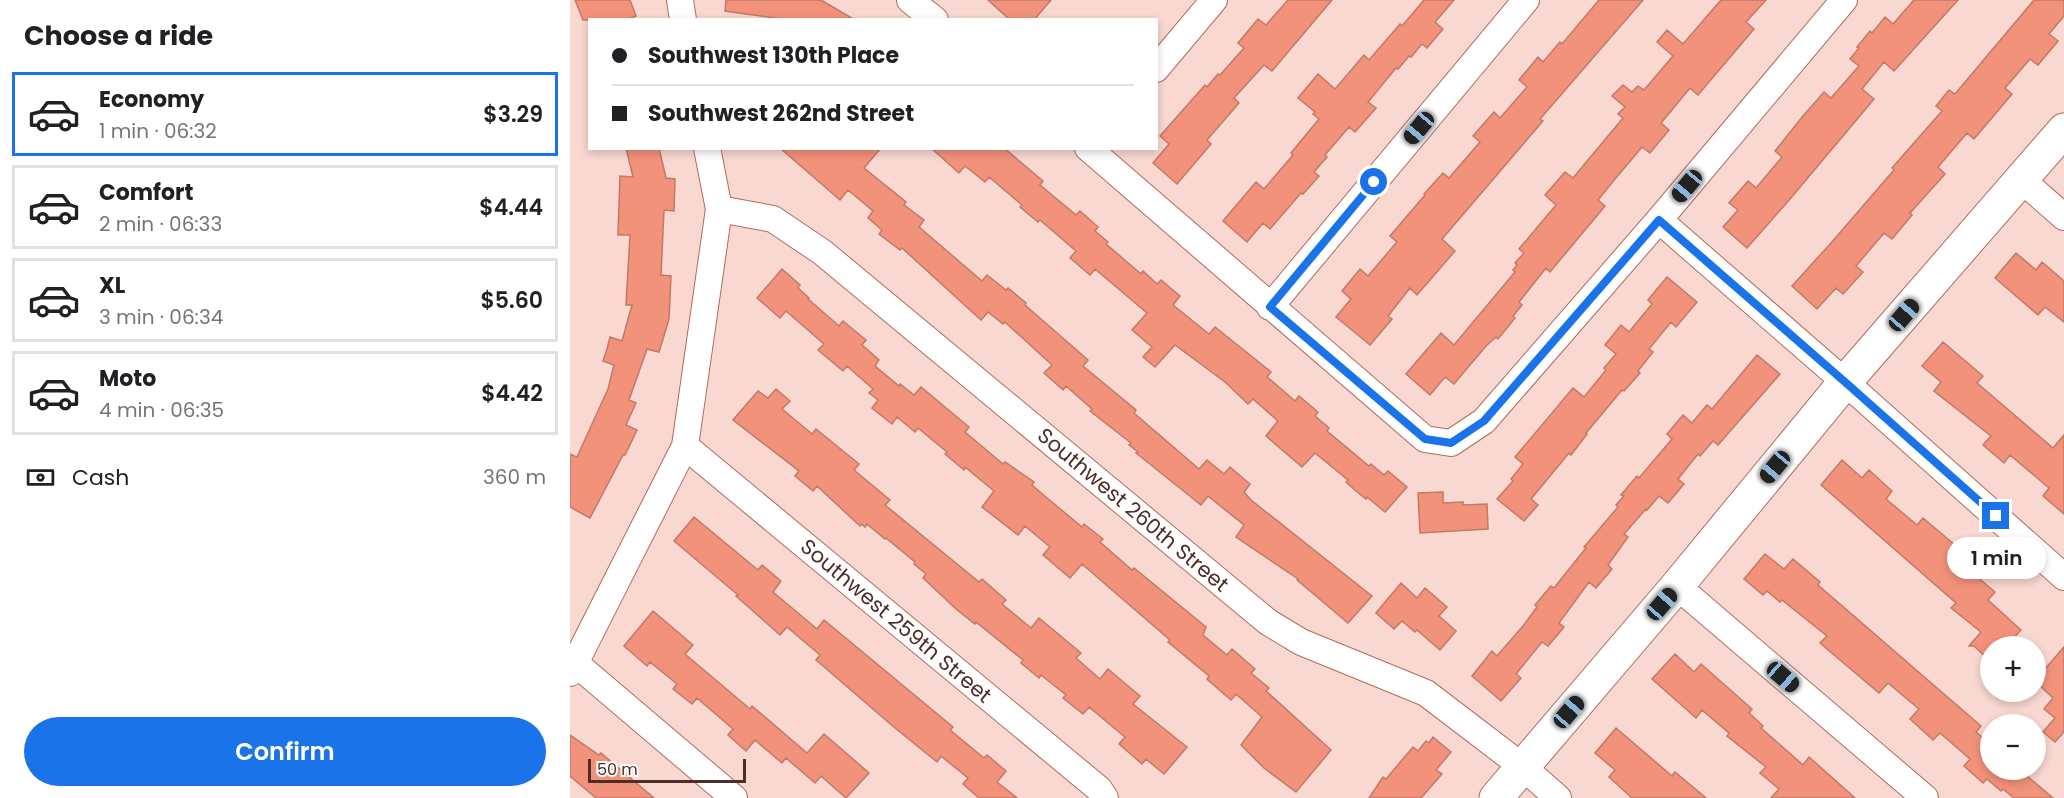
<!DOCTYPE html>
<meta charset="utf-8">
<style>
body{margin:0;font-family:Poppins,sans-serif;background:#f6f6f6;color:#202124;height:100vh;display:flex;flex-direction:column;font-size:22px;white-space:nowrap}
*{box-sizing:border-box;margin:0}
p{font-size:20px;color:#757577}
.icon{flex:none;width:33px;height:33px;fill:none;stroke:currentColor;stroke-width:2;stroke-linecap:round;stroke-linejoin:round}
.map{position:relative;flex:1;overflow:hidden}
.sheet{display:flex;flex-direction:column;background:#fff;width:570px}
.sheet>*{flex:none}
.top-card{position:absolute;left:18px;top:18px;width:570px;height:132px;border-radius:0px;box-shadow:0 3px 9px #0003;display:grid;align-content:center;height:132px;padding:0 24px;background:#fff}
.controls{position:absolute;left:1410px;top:636px;display:grid;gap:12px}
.controls a{display:grid;place-items:center;width:66px;height:66px;border-radius:50%;background:#fff;box-shadow:0 3px 9px #0003;font-size:30px}
.scale{position:absolute;left:18px;bottom:15px;width:158px;box-sizing:border-box;padding-left:6px;border:3px solid #4d2e27;border-top:0;font-size:16px;line-height:21px;white-space:nowrap;color:#4d2e27;-webkit-text-stroke:4px #fff;paint-order:stroke}
.end{position:absolute;width:27px;height:27px;margin:-14px;border:8px solid #1a73e8;background:#fff;box-shadow:0 0 0 3px #fff}
.from{border-radius:50%}
.bubble{position:absolute;height:42px;border-radius:21px;background:#fff;box-shadow:0 3px 9px #0003;font-size:20px;font-weight:600;line-height:42px;text-align:center}
.car{position:absolute;width:18px;height:36px;margin:-18px -9px;border-radius:8px;box-shadow:0 0 4px 2px #0007;background:linear-gradient(#222 24%,#8ab4d8 0 40%,#222 0 76%,#8ab4d8 0 86%,#222 0)}
.top-card b{display:flex;align-items:center;gap:21px;height:57px;font-size:22px}
.top-card b+b{border-top:2px solid #e0e0e0}
.top-card i{width:15px;height:15px;background:#202124}
ul{padding:0;list-style:none}
li{display:flex;align-items:center;gap:18px;height:84px;margin:0 12px 9px;padding:0 12px;border:3px solid #e0e0e0;border-radius:0px}
li div{flex:1}
li b{display:block;font-size:22px}
li em{font-style:normal;font-weight:600}
li.selected{border-color:#1a73e8}
li>.icon{width:54px;height:54px;stroke-width:1.5}
h2{padding:0 24px;font-size:27px;line-height:72px}
.pay{display:flex;align-items:center;gap:15px;height:66px;padding:0 24px;font-size:22px}
.pay p{margin-inline-start:auto}
.action{display:flex;gap:12px;margin-top:auto;padding:12px 24px}
.action a{flex:1;height:69px;border-radius:36px;background:#1a73e8;color:#fff;font-size:24px;font-weight:600;line-height:69px;text-align:center}
main{display:flex;flex:1;min-height:0}
.map>svg:first-child{display:block}
</style>
<main>
<section class="sheet">
<h2>Choose a ride</h2>
<ul>
<li class="selected"><svg class="icon" aria-label="car" viewBox="0 0 24 24"><path d="M5 17H2v-5l4-1 3-4h7l3 4 3 1v5h-3M9 17h6M6 11h13"/><circle cx="7" cy="17" r="2"/><circle cx="17" cy="17" r="2"/></svg><div><b>Economy</b><p>1 min · 06:32</p></div><em>$3.29</em></li>
<li><svg class="icon" aria-label="car" viewBox="0 0 24 24"><path d="M5 17H2v-5l4-1 3-4h7l3 4 3 1v5h-3M9 17h6M6 11h13"/><circle cx="7" cy="17" r="2"/><circle cx="17" cy="17" r="2"/></svg><div><b>Comfort</b><p>2 min · 06:33</p></div><em>$4.44</em></li>
<li><svg class="icon" aria-label="car" viewBox="0 0 24 24"><path d="M5 17H2v-5l4-1 3-4h7l3 4 3 1v5h-3M9 17h6M6 11h13"/><circle cx="7" cy="17" r="2"/><circle cx="17" cy="17" r="2"/></svg><div><b>XL</b><p>3 min · 06:34</p></div><em>$5.60</em></li>
<li><svg class="icon" aria-label="car" viewBox="0 0 24 24"><path d="M5 17H2v-5l4-1 3-4h7l3 4 3 1v5h-3M9 17h6M6 11h13"/><circle cx="7" cy="17" r="2"/><circle cx="17" cy="17" r="2"/></svg><div><b>Moto</b><p>4 min · 06:35</p></div><em>$4.42</em></li>
</ul>
<div class="pay"><svg class="icon" aria-label="cash" viewBox="0 0 24 24"><path d="M3 7h18v10H3z"/><circle cx="12" cy="12" r="2"/></svg>Cash<p>360 m</p></div>
<div class="action"><a>Confirm</a></div>
</section>
<div class="map">
<svg width="1494" height="798" viewBox="0 0 1494 798">
<rect width="100%" height="100%" fill="#f8d8d0"/>
<path fill="#f2927b" stroke="#c27968" stroke-width="1.5" d="M5,0H60L66,16L57,20H13Z
M156,0H251L285,20H219L155,11Z
M418,0H481L464,20H440Z
M718,0H762L702,71L694,65L664,98L669,103L637,140L641,144L607,184L583,163L599,144L590,136L635,85L637,87L648,74L650,75L674,48L668,43L688,19L696,25Z
M854,0H884L865,22L873,29L857,48L852,44L841,57L839,56L828,69L826,68L798,102L806,108L785,132L779,127L755,155L757,157L744,172L749,176L733,194L731,193L700,229L693,223L677,242L653,221L686,182L694,189L723,155L721,153L749,119L743,114L745,112L728,98L748,74L765,89L794,55L799,60L830,24L832,26Z
M1029,0H1073L970,119L973,121L872,239L885,251L847,295L840,288L818,316L822,319L800,345L766,317L781,299L772,291L790,269L798,276L827,242L820,236L855,195L854,194L873,173L879,178L910,142L903,136L924,112L930,118L957,87L949,80L968,57L973,62L990,42L992,44Z
M1151,0H1196L1176,22L1184,29L1128,95L1120,88L1091,123L1099,130L1080,153L1072,147L1045,179L1028,200L1035,206L980,272L976,268L949,302L952,305L943,316L945,318L928,339L926,337L916,346L884,384L875,377L860,395L836,374L871,333L884,345L945,272L943,270L947,265L945,263L954,253L949,249L986,205L975,195L995,172L1003,178L1053,118L1048,114L1055,107L1042,96L1053,85L1062,92L1068,86L1074,90L1103,56L1087,42L1097,30L1113,44Z
M1344,0H1388L1324,71L1314,62L1292,89L1304,99L1220,199L1177,248L1153,227L1168,210L1159,203L1178,181L1186,188L1212,157L1205,151L1233,116L1254,92L1261,98L1289,66L1280,59L1289,48L1287,47L1300,31L1302,33L1315,17L1323,24Z
M1464,0H1494V16L1479,34L1488,41L1468,65L1460,59L1435,88L1442,94L1404,139L1397,133L1368,167L1375,174L1340,213L1342,215L1322,239L1314,233L1286,266L1293,272L1273,294L1266,288L1247,309L1222,286L1261,243L1324,170L1322,168L1372,111L1366,106L1379,90L1385,94Z
M56,148H89L96,178L105,179L104,211L94,210L91,275L101,276L99,319L89,352L77,349L59,400L66,403L56,425L67,430L55,455H53L20,518L0,507V454L7,457L38,389L44,365L33,361L37,349L40,337L52,341L62,305H56L60,235H48L50,176L63,177Z
M210,148H311L294,168L336,202L334,205L354,220L349,227L412,281L417,275L436,290L438,288L456,303L455,305L518,360L513,366L566,410L564,413L629,469L637,460L654,474L660,467L680,484L674,492L681,500L802,596L778,623L727,580L728,579L666,537L674,525L638,496L631,505L566,453L568,452L559,445L561,443L520,411L522,409L496,386L493,390L474,373L482,365L435,322L433,324L418,312L411,320L332,248L330,250L309,234L312,230L298,218L303,211L278,190L270,200Z
M361,148H434L473,181L470,185L506,215L510,211L528,227L525,231L538,242L536,244L571,274L573,271L587,284L591,280L610,296L603,305L639,334L645,327L701,372L697,377L725,401L729,396L748,412L745,416L759,428L757,431L799,466L801,464L814,475L818,471L837,487L815,512L797,497L796,499L786,491L776,482L778,480L745,453L732,467L696,436L708,421L683,399L678,404L655,382L605,345L585,367L573,357L582,347L562,330L577,313L525,269L520,275L500,258L506,251L470,220L468,222L450,207L452,205L419,177L415,182L395,166L389,173Z
M1446,253L1466,270L1472,262L1494,281V322L1475,307L1468,315L1425,278Z
M212,269L230,285L228,288L239,298L238,299L269,326L273,321L296,340L292,345L309,360L305,366L329,386L330,384L344,395L351,387L399,427L395,432L433,464L435,462L464,482L462,485L477,498L512,527L514,524L533,539L530,542L562,570L564,568L636,627L633,635L657,655L662,649L685,669L681,673L699,688L696,691L761,750L726,792L694,768L671,745L692,717L666,694L661,700L637,679L639,676L598,642L600,640L512,564L500,578L473,555L480,547L455,526L448,535L412,507L424,491L395,467L394,470L375,454L377,452L348,428L345,432L327,417L322,424L302,408L308,400L299,393L303,389L277,366L273,371L248,350L254,344L216,311L210,318L187,298Z
M1097,277L1127,302L1106,327L1101,322L1079,349L1083,352L1068,371L1070,373L1054,391L1052,390L1016,433L1017,434L1001,455L999,453L961,499L968,505L954,521L927,499L943,481L941,479L953,464L945,457L1003,388L1014,397L1036,370L1034,368L1046,354L1035,345L1051,325L1059,332L1082,304L1078,300Z
M1373,342L1413,376L1407,383L1483,448L1494,435V514L1473,496L1479,488L1440,455L1434,463L1413,445L1421,436L1364,391L1371,382L1352,366Z
M1187,355L1210,374L1148,445L1143,441L1130,456L1128,454L1108,479L1114,484L1098,503L1089,496L1077,510L1076,509L1054,534L1058,537L1038,565L1042,569L1026,588L1019,582L989,623L994,627L978,646L972,642L946,674L951,678L931,701L902,676L922,651L927,656L953,626L967,607L965,605L981,586L984,588L1016,548L1014,547L1048,507L1046,505L1054,496L1051,495L1067,476L1069,478L1102,439L1097,434L1113,415L1122,423L1137,405L1142,409Z
M206,389L220,401L212,409L242,434L246,429L289,464L284,470L320,500L315,505L409,582L412,579L436,600L432,604L461,628L469,618L511,653L506,658L530,679L538,669L570,696L563,704L617,747L594,774L576,759L572,764L549,744L555,737L519,707L513,714L493,698L496,695L471,675L469,678L451,663L453,660L406,622L405,624L386,609L353,578L356,574L344,564L345,562L316,538L315,539L297,524L295,527L292,524L290,526L247,486L243,491L225,476L229,471L163,420L188,391L198,398Z
M1272,460L1292,478L1299,470L1322,491L1316,499L1347,525L1353,518L1411,567L1405,575L1425,592L1418,600L1451,630L1436,646H1420V661L1404,646H1399L1411,632L1381,608L1386,603L1251,485Z
M873,492V503L893,502V505L917,504L918,529L850,533L848,493Z
M124,517L188,570L192,565L211,581L203,592L247,629L254,620L383,727L380,730L414,758L417,755L436,771L427,782L447,798H409L393,784L398,778L371,756L367,762L325,728L246,660L250,655L217,627L210,635L166,596L168,595L104,541Z
M1195,554L1214,569L1223,559L1250,582L1248,585L1411,726L1406,732L1420,744V770H1450L1483,798H1444L1433,789L1431,791L1417,779L1413,783L1394,766L1400,759L1370,733L1363,740L1340,719L1349,709L1318,683L1309,693L1250,643L1257,636L1212,600L1210,602L1197,591L1193,595L1174,579Z
M831,583L847,598L855,588L877,607L869,616L886,631L870,650L847,630L845,632L832,621L824,629L806,613Z
M83,611L123,645L115,654L180,709L182,706L237,753L254,734L299,773L276,798L251,776L245,783L216,758L212,763L185,740L176,751L158,735L163,729L127,698L122,704L103,689L107,684L80,662L77,666L54,646Z
M1494,647V732L1485,742L1473,732L1485,718L1474,709L1483,698L1466,682V675L1473,667L1475,669Z
M1105,654L1124,672L1131,664L1182,709L1179,713L1193,726L1191,728L1233,765L1239,757L1285,798H1201L1209,789L1190,773L1196,767L1157,736L1159,733L1132,710L1126,718L1082,679Z
M1046,728L1102,776L1105,772L1136,798H1062L1039,777L1045,770L1025,753Z
M0,735L29,755L31,753L84,798H26L0,776Z
M863,737L881,752L866,770L872,774L851,798H799L813,777L816,779L843,747L848,751L856,741L859,743Z"/>
<g fill="none" stroke-linecap="round" stroke-linejoin="round">
<defs>
<path id="street" d="M110,0L113,20
M340,0L365,20
M586,69L644,0
M518,148L855,439L881,443L914,421L1089,220L1274,0
M1452,180L1494,217
M149,209L203,219L252,252L698,622L731,642L856,693L953,767L988,798
M1089,220L1275,382L1494,577
M700,307L956,0
M115,446L529,789L535,798
M1107,586L1355,798
M5,663L164,798
M0,673L115,446L149,209L137,148"/>
<path id="secondary" d="M926,798L1107,586L1275,382L1494,130"/>
</defs>
<use href="#street" stroke="#b36b5a" stroke-width="28"/>
<use href="#secondary" stroke="#b36b5a" stroke-width="35"/>
<use href="#street" stroke="#fff" stroke-width="26"/>
<use href="#secondary" stroke="#fff" stroke-width="33"/>
</g>
<g fill="none" stroke-linecap="round" stroke-linejoin="round">
<path stroke="#1a73e8" stroke-width="8" d="M804,182L700,307L855,439L881,443L914,421L1089,220L1275,382L1426,516"/>
</g>
<g text-anchor="middle" stroke-width="4.5" stroke-linejoin="round" paint-order="stroke">
<g font-size="21" fill="#4d2e27" stroke="#fff">
<text transform="translate(563 510) rotate(40)" y="7">Southwest 260th Street</text>
<text transform="translate(326 621) rotate(40)" y="7">Southwest 259th Street</text>
</g>
</g>
</svg>
<div class="controls">
<a>+</a>
<a>−</a>
</div>
<div class="scale">50 m</div>
<i class="end from" style="left:804px;top:182px"></i>
<i class="end" style="left:1426px;top:516px"></i>
<div class="bubble" style="left:1377px;top:537px;width:99px">1 min</div>
<i class="car" style="left:849px;top:128px;rotate:220deg"></i>
<i class="car" style="left:1117px;top:186px;rotate:220deg"></i>
<i class="car" style="left:1334px;top:315px;rotate:41deg"></i>
<i class="car" style="left:1205px;top:467px;rotate:220deg"></i>
<i class="car" style="left:1092px;top:604px;rotate:41deg"></i>
<i class="car" style="left:1213px;top:677px;rotate:131deg"></i>
<i class="car" style="left:999px;top:712px;rotate:41deg"></i>
<div class="top-card">
<b><i class="from"></i>Southwest 130th Place</b>
<b><i></i>Southwest 262nd Street</b>
</div>
</div>
</main>
